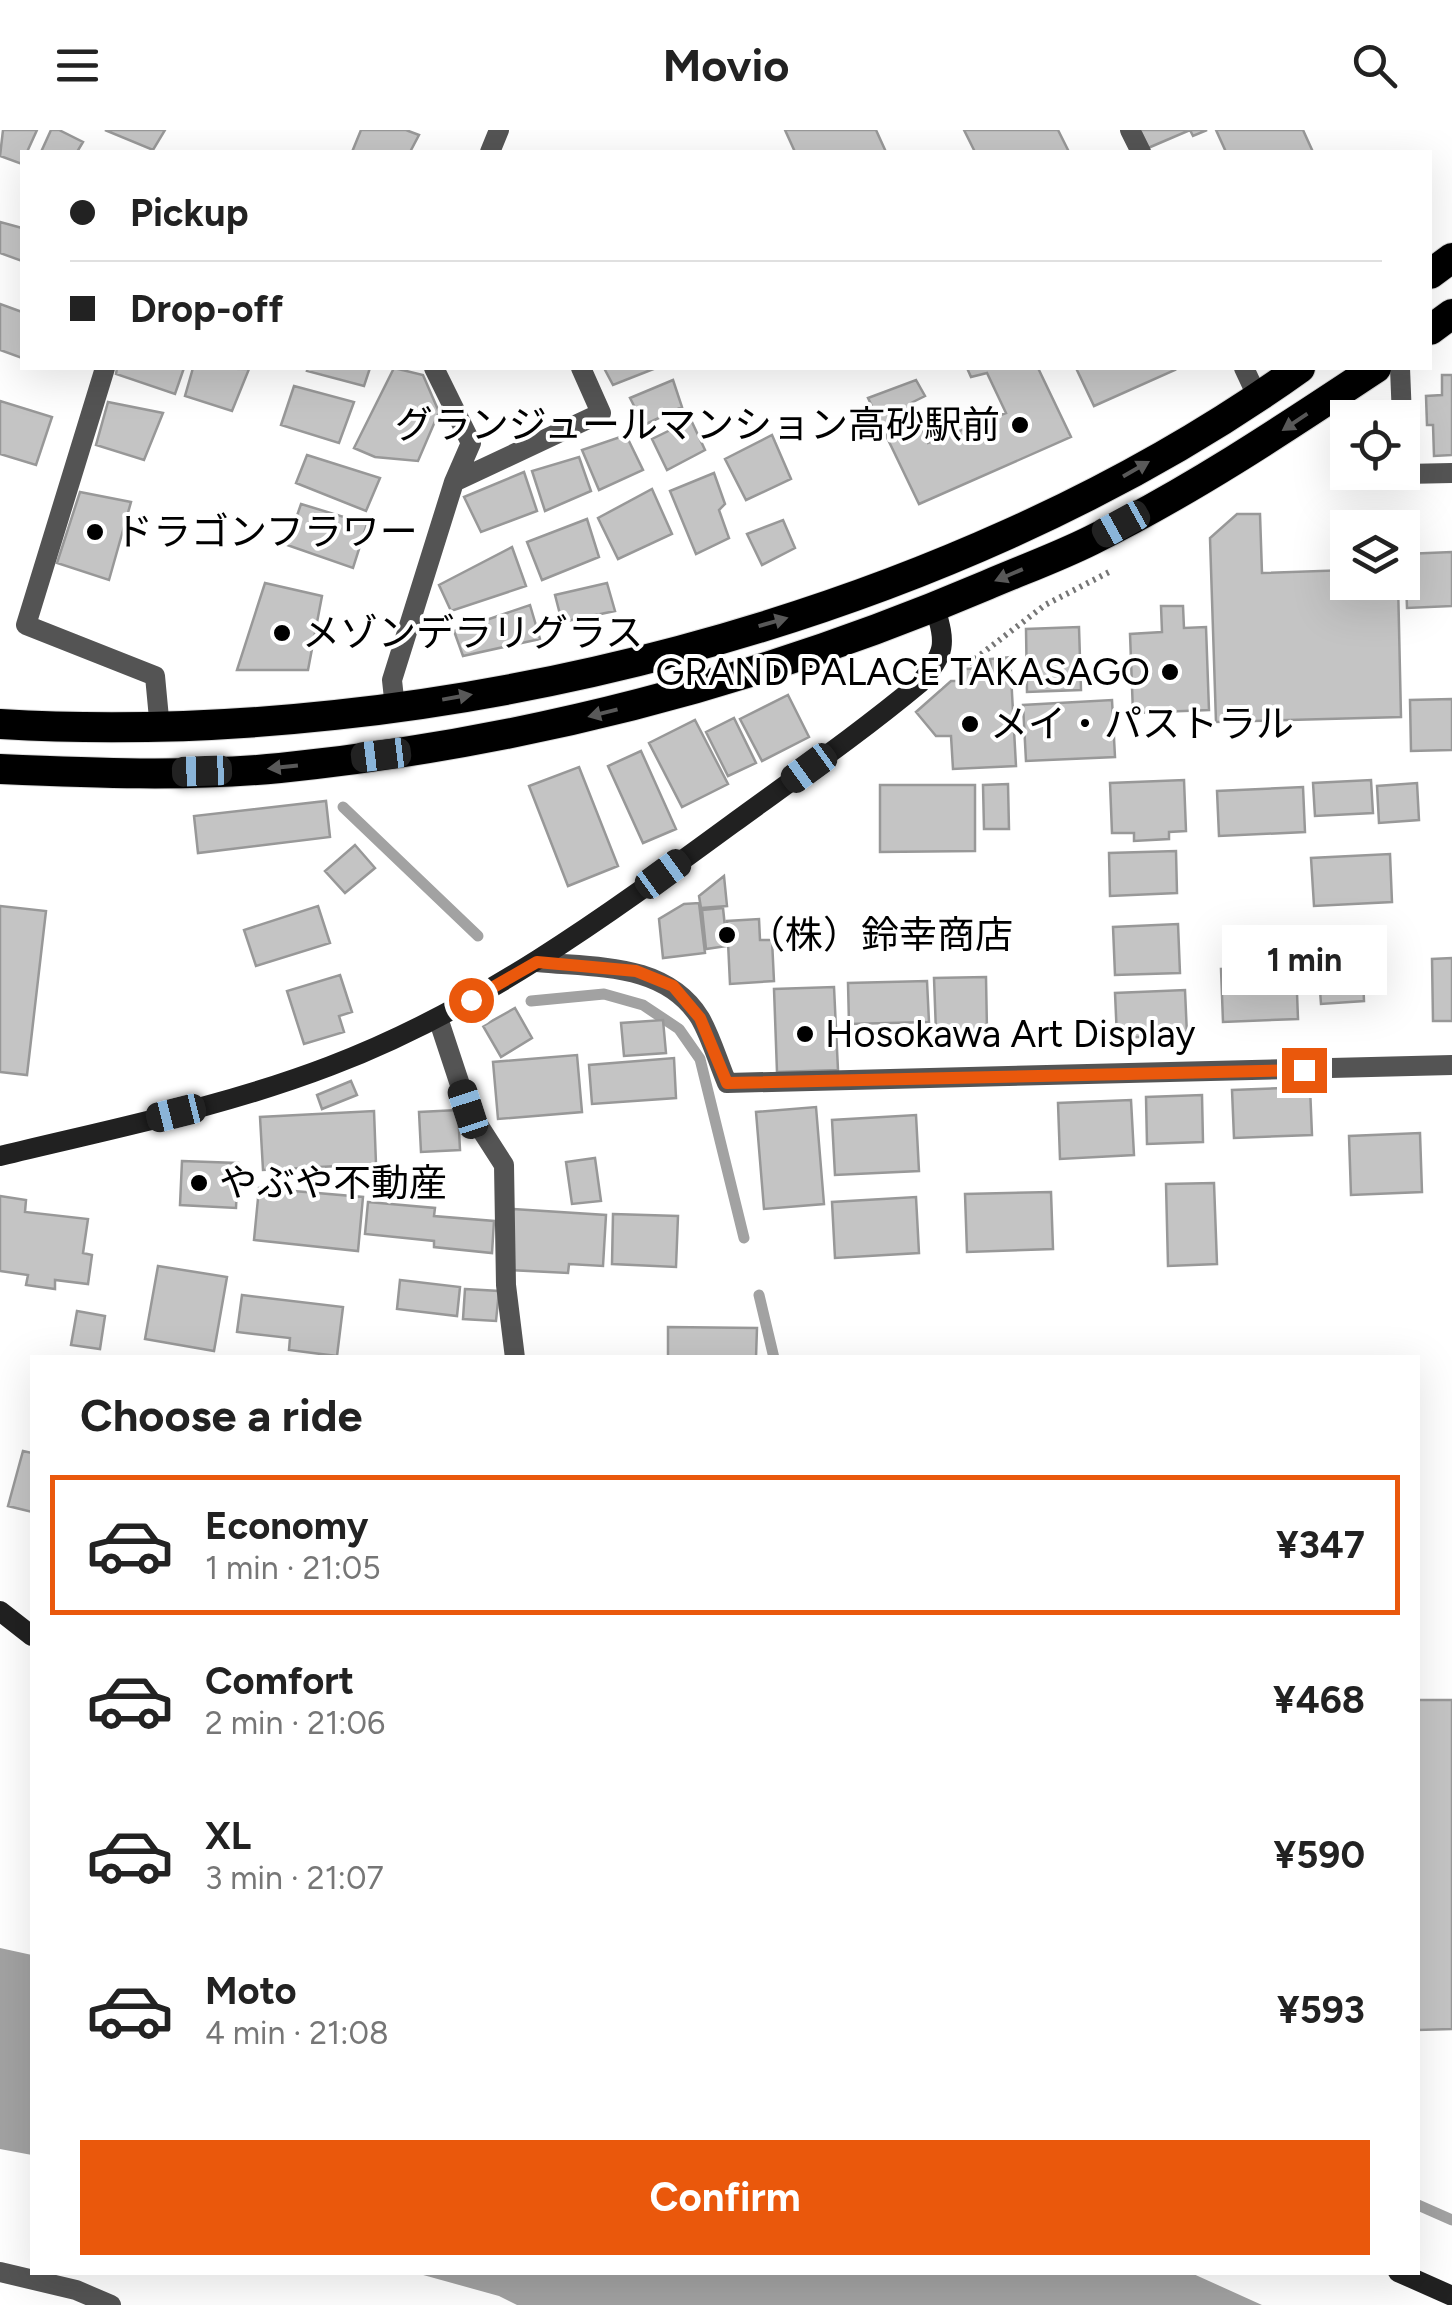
<!DOCTYPE html>
<meta charset="utf-8">
<style>
body{margin:0;font-family:Figtree,"Noto Sans JP",sans-serif;background:#f6f6f6;color:#222;height:100vh;display:flex;flex-direction:column;font-size:38px;white-space:nowrap}
*{box-sizing:border-box;margin:0}
p{font-size:32px;color:#767676}
.icon{flex:none;width:55px;height:55px;fill:none;stroke:currentColor;stroke-width:2;stroke-linecap:round;stroke-linejoin:round}
.map{position:relative;flex:1;overflow:hidden}
.side{position:absolute;left:30px;top:1225px;width:1390px;height:920px;display:flex;flex-direction:column;background:#fff;border-radius:0px;box-shadow:0 10px 40px #0002}
.side>*{flex:none}
.guide{position:absolute;left:20px;top:20px;width:1412px;height:220px;border-radius:0px;box-shadow:0 10px 40px #0002;display:grid;align-content:center;height:220px;padding:0 50px;background:#fff}
.buttons{position:absolute;left:1330px;top:270px;display:grid;gap:20px}
.buttons a{display:grid;place-items:center;width:90px;height:90px;border-radius:0px;background:#fff;box-shadow:0 10px 40px #0002;font-size:50px}
.end{position:absolute;width:45px;height:45px;margin:-22px;border:12px solid #ea580c;background:#fff;box-shadow:0 0 0 5px #fff}
.from{border-radius:50%}
.bubble{position:absolute;height:70px;border-radius:0px;background:#fff;box-shadow:0 10px 40px #0002;font-size:32px;font-weight:700;line-height:70px;text-align:center}
.car{position:absolute;width:30px;height:60px;margin:-30px -15px;border-radius:12px;box-shadow:0 0 8px 2px #0007;background:linear-gradient(#222 24%,#8ab4d8 0 40%,#222 0 76%,#8ab4d8 0 86%,#222 0)}
.guide b{display:flex;align-items:center;gap:35px;height:95px;font-size:38px}
.guide b+b{border-top:2px solid #e0e0e0}
.guide i{width:25px;height:25px;background:#222}
ul{padding:0;list-style:none}
li{display:flex;align-items:center;gap:30px;height:140px;margin:0 20px 15px;padding:0 30px;border:5px solid transparent;border-radius:0px}
li div{flex:1}
li b{display:block;font-size:38px}
li em{font-style:normal;font-weight:700}
li.on{border-color:#ea580c}
li>.icon{width:90px;height:90px;stroke-width:1.5}
h2{padding:0 50px;font-size:45px;line-height:120px}
.primary-button{display:flex;gap:20px;margin-top:auto;padding:20px 50px}
.primary-button a{flex:1;height:115px;border-radius:0px;background:#ea580c;color:#fff;font-size:40px;font-weight:700;line-height:115px;text-align:center}
header{display:flex;justify-content:space-between;align-items:center;height:130px;padding:0 50px;background:#fff;font-size:45px;font-weight:700}
.map>svg:first-child{display:block}
</style>
<header><svg class="icon" aria-label="menu" viewBox="0 0 24 24"><path d="M4 6h16M4 12h16M4 18h16"/></svg>Movio<svg class="icon" aria-label="search" viewBox="0 0 24 24"><circle cx="10" cy="10" r="6"/><path d="M15 15l6 6"/></svg></header>
<div class="map">
<svg width="1452" height="2175" viewBox="0 0 1452 2175">
<rect width="100%" height="100%" fill="#fff"/>
<path fill="#a2a2a2" d="M0,1818L32,1825V2025L0,2019Z
M416,2143L1189,2142L1262,2175H517L499,2166Z"/>
<g fill="none" stroke-linecap="round" stroke-linejoin="round">
<path stroke="#a2a2a2" stroke-width="11" d="M343,677L478,806
M531,871L604,864L643,875L679,899L700,929L744,1108
M759,1165L774,1228
M1418,2075L1452,2090"/>
</g>
<path fill="#c4c4c4" stroke="#989898" stroke-width="2.5" d="M3,0H37L27,22H22V34L0,26Z
M51,0H59L83,12L77,22H41Z
M105,0H165L153,20Z
M361,0H406L419,5L410,22H352Z
M785,0H876L886,22H795Z
M964,0H1058L1069,22H975Z
M1140,0H1207L1193,6L1190,0L1148,18Z
M1216,0H1303L1313,22H1226Z
M0,92L22,98V131L0,123Z
M0,174L22,182V228L0,220Z
M117,238H184L175,264L116,244Z
M193,238L249,239L232,281L185,266Z
M308,238H370L364,256L307,241Z
M394,238L423,245L439,282L418,331L375,327L354,318Z
M604,238H656L613,255Z
M967,238H1038L1071,307L919,374L868,268L916,250L925,266L911,273L928,313L1006,283L987,243L971,247Z
M1076,238H1174L1175,240L1094,276Z
M1442,245H1452V325L1434,326L1433,295H1427L1426,266L1442,265Z
M673,250L682,277L644,295L630,268Z
M294,256L354,272L339,313L281,295Z
M0,271L52,287L36,335L0,324Z
M108,272L163,283L144,330L96,315Z
M691,290L705,320L667,340L652,309Z
M626,305L643,340L599,360L582,320Z
M772,305L791,349L746,370L725,329Z
M307,325L380,348L366,381L296,353Z
M579,327L591,361L545,381L532,341Z
M524,342L537,381L481,402L464,367Z
M714,343L725,374L719,380L729,408L696,424L670,361Z
M652,359L672,404L618,429L598,388Z
M80,362L131,372L109,450L57,433Z
M301,374L367,394L353,438L287,415Z
M1237,384H1260L1262,443L1348,440V452H1398L1401,587L1216,592L1210,408Z
M587,389L599,427L542,450L527,412Z
M783,390L795,418L762,435L747,404Z
M512,417L526,456L451,481L439,455Z
M1452,422V476L1407,478L1405,424Z
M265,453L322,466L308,540H237Z
M607,453L615,481L562,492L555,465Z
M530,475L540,509L463,526L454,501Z
M1161,476H1183L1184,498L1206,497L1209,580L1133,583L1130,504L1162,502Z
M1079,497L1081,560L1027,562L1026,499Z
M1010,527L1016,636L953,639L951,606H936L916,582L951,551H964V539L991,538L990,529Z
M788,565L809,607L762,631L740,589Z
M1452,569V620L1411,621L1410,570Z
M1112,570L1115,627L1026,631L1023,575Z
M734,588L756,633L728,646L706,602Z
M695,590L728,654L682,677L649,613Z
M641,621L676,699L643,713L608,636Z
M579,637L618,736L568,756L529,656Z
M1184,650L1186,701L1169,702V709L1134,711V703H1112L1110,653Z
M1371,650L1373,683L1315,686L1313,653Z
M1417,653L1419,690L1379,693L1377,656Z
M1008,654L1009,699H984L983,655Z
M880,655H975V721L880,722Z
M1303,657L1305,702L1219,706L1217,661Z
M326,671L330,707L198,723L194,686Z
M355,715L375,738L345,763L325,741Z
M1176,721L1177,763L1110,766L1109,723Z
M1390,724L1392,772L1314,776L1311,728Z
M724,746L727,776L701,778L699,766Z
M699,773L705,823L663,828L659,789L684,774Z
M0,776L46,781L27,945L0,942Z
M318,776L330,813L256,836L244,800Z
M723,778L727,816L706,819L702,780Z
M759,789L760,810H772L774,851L730,854L727,791Z
M1178,794L1180,843L1115,845L1113,797Z
M1369,817L1371,847H1363L1364,871L1321,874L1317,820Z
M1452,828V891H1433L1432,829Z
M1296,837L1298,889L1223,892L1221,839Z
M340,845L352,882L339,886L344,902L304,914L287,861Z
M986,847L987,901L936,902L934,848Z
M927,851L929,892L849,894L848,853Z
M834,857L838,940L777,942L774,859Z
M1185,860L1187,905L1117,908L1115,863Z
M515,878L532,908L501,927L483,896Z
M663,890L666,923L624,926L621,893Z
M577,925L582,982L498,989L493,932Z
M674,928L676,968L592,974L589,935Z
M351,951L357,965L322,979L317,965Z
M1310,957L1312,1005L1234,1008L1232,960Z
M1202,965L1203,1012L1147,1014L1146,967Z
M1131,970L1134,1025L1060,1029L1058,973Z
M816,977L824,1074L764,1079L756,982Z
M458,980L460,1020L421,1022L419,982Z
M374,981L376,1034L263,1040L260,987Z
M916,985L919,1041L835,1045L832,990Z
M1420,1003L1422,1062L1351,1065L1349,1006Z
M595,1028L601,1071L572,1074L566,1032Z
M182,1031L238,1033L236,1078L180,1075Z
M1214,1053L1217,1134L1168,1136L1166,1054Z
M259,1058L363,1067L358,1121L254,1110Z
M1051,1062L1053,1119L967,1122L965,1064Z
M0,1066L26,1070L25,1082L88,1089L83,1123L92,1125L88,1154L55,1150V1159L26,1155L28,1145L0,1141Z
M916,1067L919,1123L835,1128L832,1072Z
M368,1072L435,1078L434,1086L494,1091L492,1123L434,1117V1111L365,1104Z
M513,1079L606,1085L603,1136L569,1134L568,1143L509,1140Z
M613,1084L678,1086L676,1137L612,1134Z
M158,1136L227,1147L214,1221L145,1209Z
M400,1150L460,1157L457,1186L397,1179Z
M465,1159L499,1161L496,1191L463,1189Z
M242,1165L343,1177L337,1226L289,1220L290,1208L237,1202Z
M77,1181L105,1186L100,1219L71,1215Z
M668,1197L757,1198L756,1228H668Z
M23,1321L32,1323V1382L8,1376Z
M1418,1570H1452V1899L1418,1900Z"/>
<g fill="none" stroke-linecap="round" stroke-linejoin="round">
<defs>
<path id="highway" d="M1430,144L1452,128
M1430,200L1452,184
M0,594C432,620 947,491 1300,238
M0,639C92,643 188,647 280,638C524,613 762,551 987,455C1022,440 1058,427 1092,410C1191,361 1284,299 1376,238"/>
</defs>
<use href="#highway" stroke="#dbdbdb" stroke-width="32"/>
<path stroke="#767676" stroke-width="6" stroke-dasharray="2.5 5" stroke-linecap="butt" d="M963,538L1045,475L1111,441"/>
<path stroke="#545454" stroke-width="20" d="M1130,0L1141,22
M490,22L499,0
M105,238L26,495L155,546L160,599
M1244,238L1258,268
M1400,238L1402,288
M1402,298L1405,344L1452,343
M454,352L601,283L581,238
M395,578L392,550L454,352L471,313L434,238
M537,832C595,838 665,832 700,888C711,907 718,932 727,953L1452,935
M438,888L468,979L504,1035L506,1155L515,1228
M0,2142L76,2160L111,2175"/>
<path stroke="#212121" stroke-width="20" d="M0,1026C111,999 223,977 330,936C478,880 605,787 732,694C795,648 860,603 920,553C946,522 946,515 935,477
M0,1481L32,1506
M1398,2142L1452,2166"/>
<use href="#highway" stroke="#000" stroke-width="30"/>
</g>
<defs><path id="oneway-solid" d="M-6-.8H1V-3.2L6.5 0L1 3.2V.8H-6Z" transform="scale(2.5)"/></defs>
<g fill="#595959">
<use href="#oneway-solid" transform="translate(1295 292) rotate(146)"/>
<use href="#oneway-solid" transform="translate(1136 339) rotate(-30)"/>
<use href="#oneway-solid" transform="translate(1009 445) rotate(157)"/>
<use href="#oneway-solid" transform="translate(773 492) rotate(-16)"/>
<use href="#oneway-solid" transform="translate(457 567) rotate(-10)"/>
<use href="#oneway-solid" transform="translate(603 583) rotate(166)"/>
<use href="#oneway-solid" transform="translate(283 637) rotate(174)"/>
</g>
<g fill="none" stroke-linecap="round" stroke-linejoin="round">
<path stroke="#ea580c" stroke-width="12" d="M471,870L537,832L636,841L673,856L700,888L727,953L1304,940"/>
</g>
<g fill="#000" stroke="#fff" stroke-width="4">
<circle cx="1020" cy="295" r="10"/>
<circle cx="95" cy="402" r="10"/>
<circle cx="282" cy="503" r="10"/>
<circle cx="1170" cy="542" r="10"/>
<circle cx="970" cy="594" r="10"/>
<circle cx="727" cy="805" r="10"/>
<circle cx="805" cy="904" r="10"/>
<circle cx="199" cy="1053" r="10"/>
</g>
<g text-anchor="middle" stroke-width="8" stroke-linejoin="round" paint-order="stroke">
<g font-size="38" fill="#000" stroke="#fff" text-anchor="start">
<text x="1000" y="308" text-anchor="end">グランジュールマンション高砂駅前</text>
<text x="115" y="415">ドラゴンフラワー</text>
<text x="302" y="516">メゾンデラリグラス</text>
<text x="1150" y="555" text-anchor="end">GRAND PALACE TAKASAGO</text>
<text x="990" y="607">メイ・パストラル</text>
<text x="747" y="818">（株）鈴幸商店</text>
<text x="825" y="917">Hosokawa Art Display</text>
<text x="219" y="1066">やぶや不動産</text>
</g>
</g>
</svg>
<div class="buttons">
<a><svg class="icon" aria-label="locate" viewBox="0 0 24 24"><circle cx="12" cy="12" r="6"/><path d="M12 2v4M12 18v4M2 12h4M18 12h4"/></svg></a>
<a><svg class="icon" aria-label="layers" viewBox="0 0 24 24"><path d="M12 4l9 5-9 5-9-5zM3 14l9 5 9-5"/></svg></a>
</div>
<i class="end from" style="left:471px;top:870px"></i>
<i class="end" style="left:1304px;top:940px"></i>
<div class="bubble" style="left:1222px;top:795px;width:165px">1 min</div>
<i class="car" style="left:1121px;top:394px;rotate:241deg"></i>
<i class="car" style="left:381px;top:625px;rotate:263deg"></i>
<i class="car" style="left:809px;top:638px;rotate:234deg"></i>
<i class="car" style="left:202px;top:641px;rotate:268deg"></i>
<i class="car" style="left:663px;top:744px;rotate:54deg"></i>
<i class="car" style="left:468px;top:979px;rotate:342deg"></i>
<i class="car" style="left:176px;top:983px;rotate:256deg"></i>
<div class="guide">
<b><i class="from"></i>Pickup</b>
<b><i></i>Drop-off</b>
</div>
<section class="side">
<h2>Choose a ride</h2>
<ul>
<li class="on"><svg class="icon" aria-label="car" viewBox="0 0 24 24"><path d="M5 17H2v-5l4-1 3-4h7l3 4 3 1v5h-3M9 17h6M6 11h13"/><circle cx="7" cy="17" r="2"/><circle cx="17" cy="17" r="2"/></svg><div><b>Economy</b><p>1 min · 21:05</p></div><em>¥347</em></li>
<li><svg class="icon" aria-label="car" viewBox="0 0 24 24"><path d="M5 17H2v-5l4-1 3-4h7l3 4 3 1v5h-3M9 17h6M6 11h13"/><circle cx="7" cy="17" r="2"/><circle cx="17" cy="17" r="2"/></svg><div><b>Comfort</b><p>2 min · 21:06</p></div><em>¥468</em></li>
<li><svg class="icon" aria-label="car" viewBox="0 0 24 24"><path d="M5 17H2v-5l4-1 3-4h7l3 4 3 1v5h-3M9 17h6M6 11h13"/><circle cx="7" cy="17" r="2"/><circle cx="17" cy="17" r="2"/></svg><div><b>XL</b><p>3 min · 21:07</p></div><em>¥590</em></li>
<li><svg class="icon" aria-label="car" viewBox="0 0 24 24"><path d="M5 17H2v-5l4-1 3-4h7l3 4 3 1v5h-3M9 17h6M6 11h13"/><circle cx="7" cy="17" r="2"/><circle cx="17" cy="17" r="2"/></svg><div><b>Moto</b><p>4 min · 21:08</p></div><em>¥593</em></li>
</ul>
<div class="primary-button"><a>Confirm</a></div>
</section>
</div>
